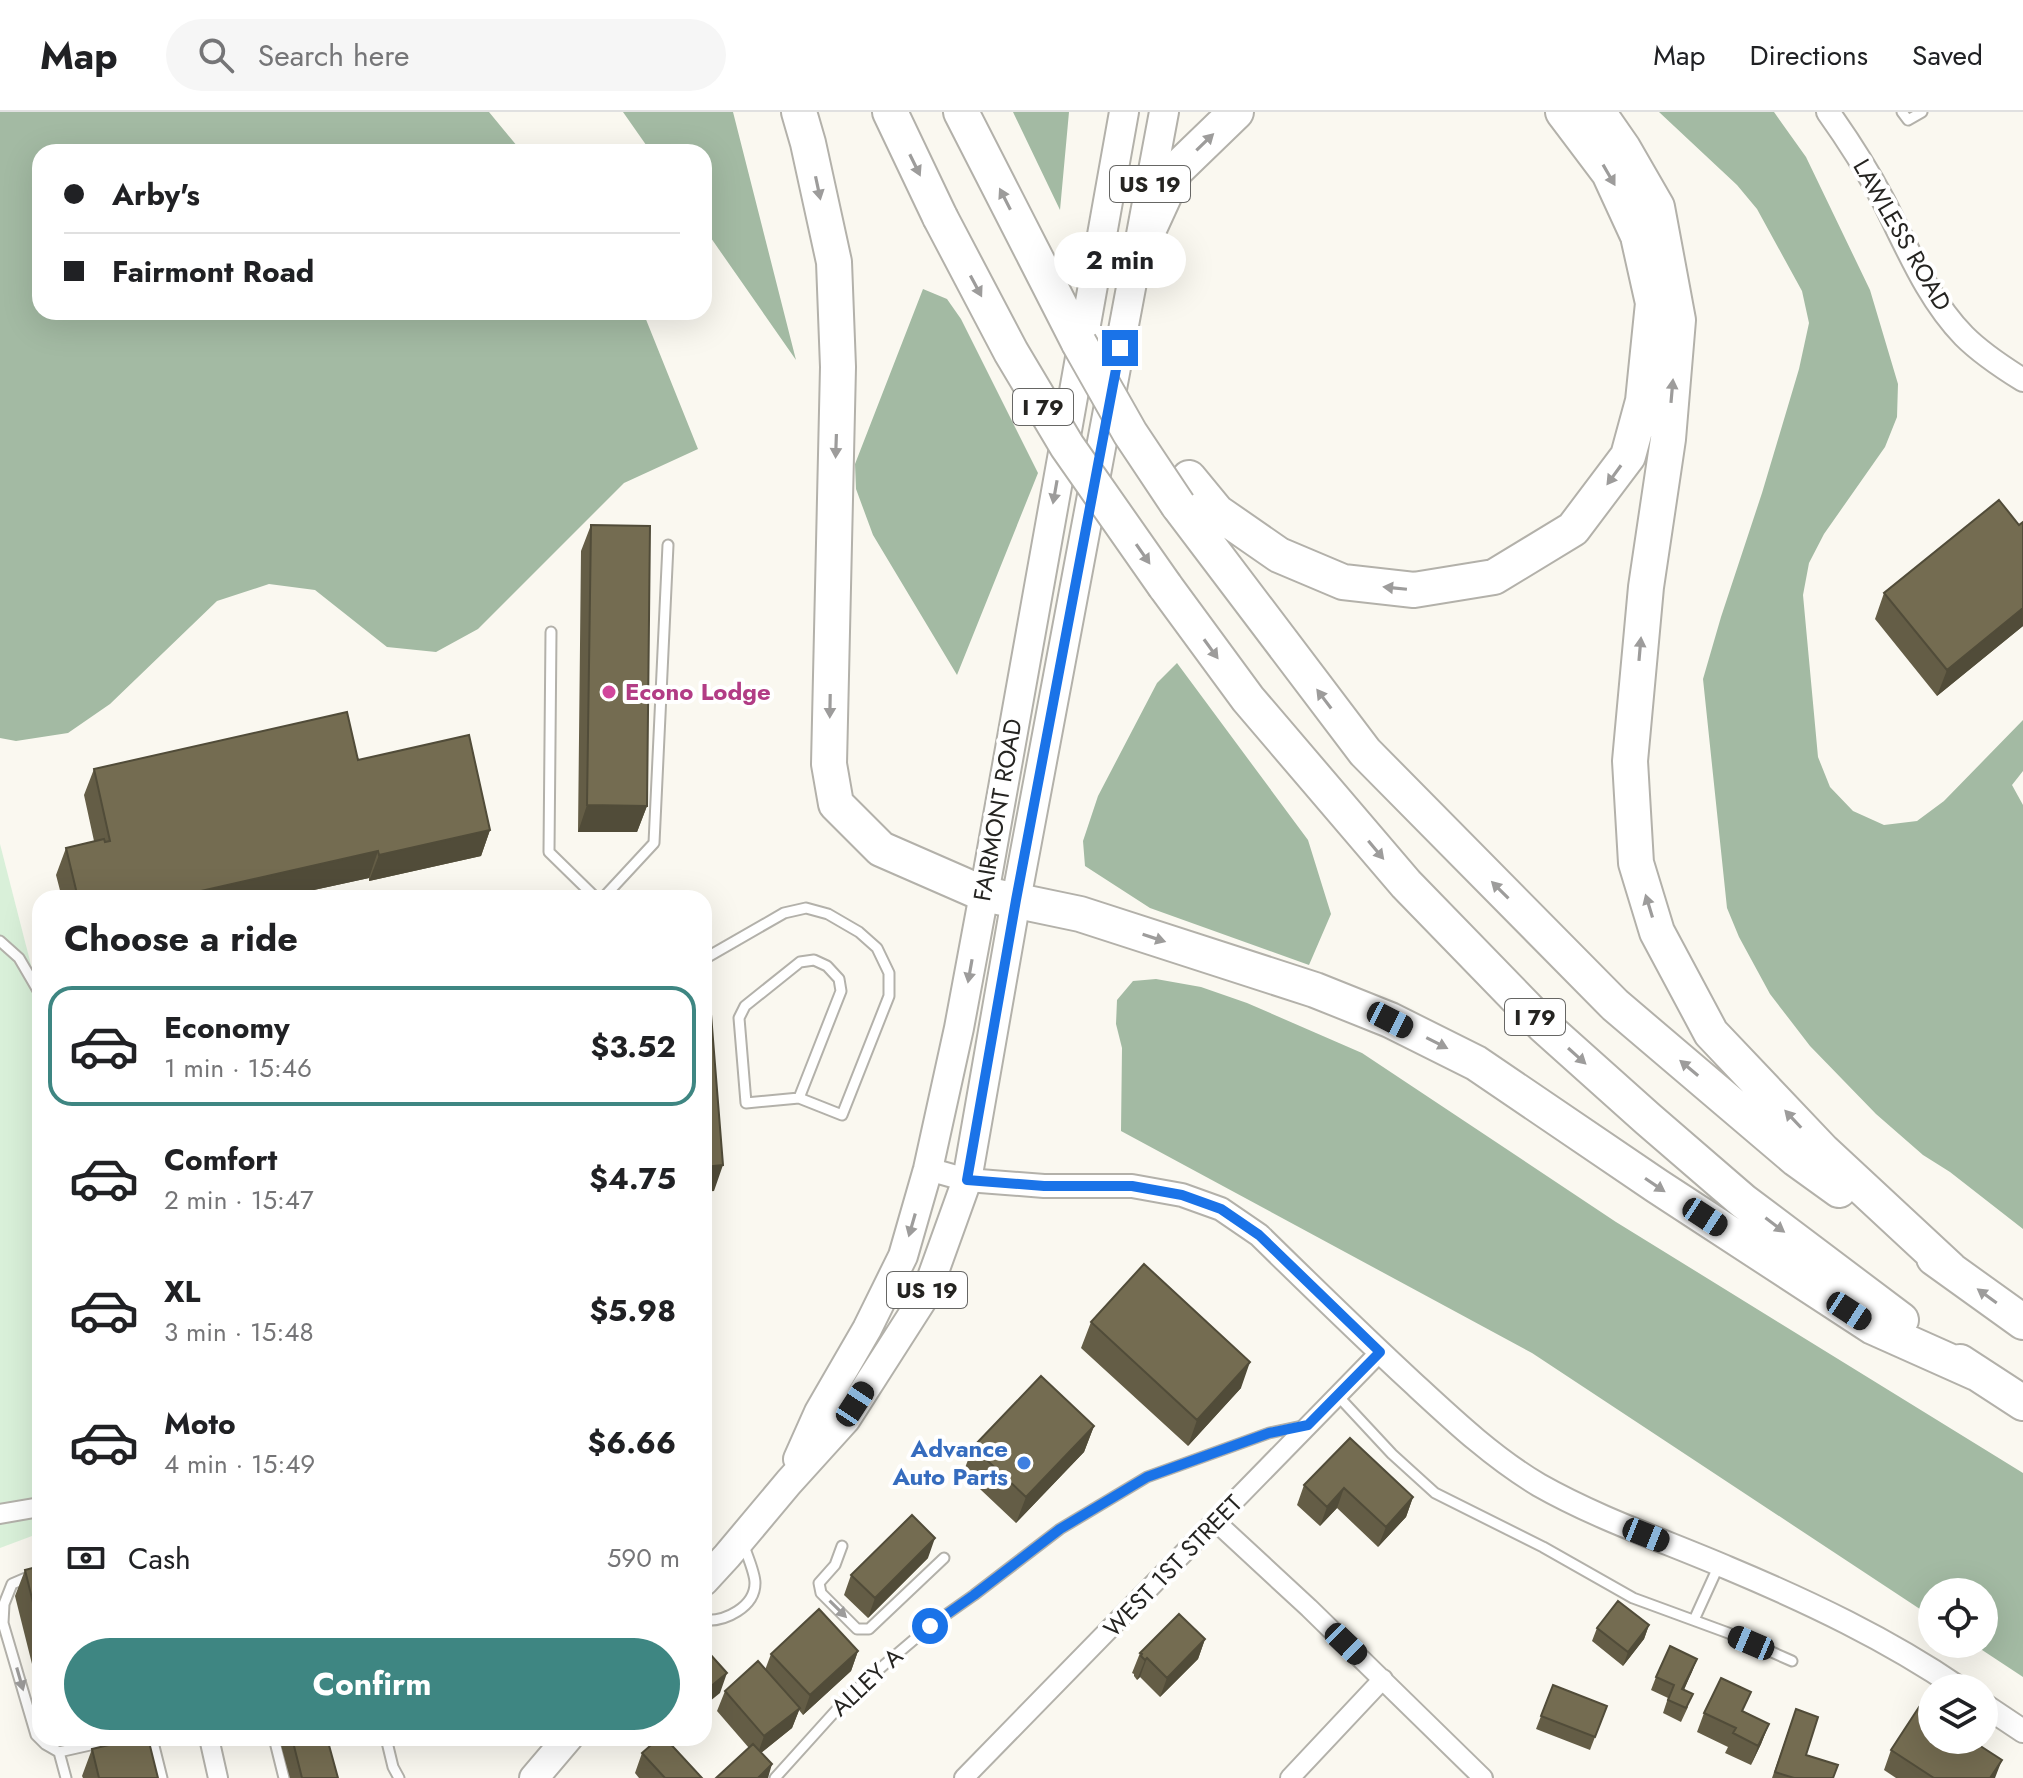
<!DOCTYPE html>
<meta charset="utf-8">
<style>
body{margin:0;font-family:Jost,sans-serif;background:#f6f6f6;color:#202124;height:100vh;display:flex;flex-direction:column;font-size:30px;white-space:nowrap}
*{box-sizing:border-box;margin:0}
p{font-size:26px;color:#757577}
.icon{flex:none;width:44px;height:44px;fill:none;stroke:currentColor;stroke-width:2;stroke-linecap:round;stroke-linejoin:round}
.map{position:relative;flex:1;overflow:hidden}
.side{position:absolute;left:32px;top:778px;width:680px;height:856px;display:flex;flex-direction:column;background:#fff;border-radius:24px;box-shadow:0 8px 32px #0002}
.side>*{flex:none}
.hud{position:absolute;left:32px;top:32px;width:680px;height:176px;border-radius:24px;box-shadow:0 8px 32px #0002;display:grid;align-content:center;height:176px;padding:0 32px;background:#fff}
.tools{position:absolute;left:1918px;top:1466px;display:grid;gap:16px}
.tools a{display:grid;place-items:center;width:80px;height:80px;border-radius:50%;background:#fff;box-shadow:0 8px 32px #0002;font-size:40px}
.end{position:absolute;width:36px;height:36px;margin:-18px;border:10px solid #1a73e8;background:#fff;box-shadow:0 0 0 4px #fff}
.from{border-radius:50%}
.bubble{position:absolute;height:56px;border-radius:28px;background:#fff;box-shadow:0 8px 32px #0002;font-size:26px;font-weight:700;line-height:56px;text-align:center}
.car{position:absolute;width:24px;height:48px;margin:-24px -12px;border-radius:10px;box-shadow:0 0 6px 2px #0007;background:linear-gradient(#222 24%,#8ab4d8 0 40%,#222 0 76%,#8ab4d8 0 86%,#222 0)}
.hud b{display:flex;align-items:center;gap:28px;height:76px;font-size:30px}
.hud b+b{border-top:2px solid #e0e0e0}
.hud i{width:20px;height:20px;background:#202124}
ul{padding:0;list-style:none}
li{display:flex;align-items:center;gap:24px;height:120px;margin:0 16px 12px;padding:0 16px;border:4px solid transparent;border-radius:24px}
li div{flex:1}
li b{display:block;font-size:30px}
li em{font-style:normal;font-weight:700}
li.active{border-color:#3e8682}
li>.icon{width:72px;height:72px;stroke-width:1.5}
h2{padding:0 32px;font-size:36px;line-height:96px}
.pay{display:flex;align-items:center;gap:20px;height:88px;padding:0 32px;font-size:30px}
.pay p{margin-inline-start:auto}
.cta{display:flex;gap:16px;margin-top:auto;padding:16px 32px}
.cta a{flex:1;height:92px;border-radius:48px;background:#3e8682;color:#fff;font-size:32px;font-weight:700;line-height:92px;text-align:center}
header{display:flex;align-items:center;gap:48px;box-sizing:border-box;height:112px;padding:0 40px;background:#fff;border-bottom:2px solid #e0e0e0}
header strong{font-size:38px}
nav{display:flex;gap:44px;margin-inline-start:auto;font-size:28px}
.search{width:560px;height:72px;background:#f6f6f6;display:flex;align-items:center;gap:20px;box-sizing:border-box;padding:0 28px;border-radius:44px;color:#757577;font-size:30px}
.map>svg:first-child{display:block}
</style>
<header>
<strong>Map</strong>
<div class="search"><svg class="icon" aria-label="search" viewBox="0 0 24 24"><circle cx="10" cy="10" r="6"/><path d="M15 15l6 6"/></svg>Search here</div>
<nav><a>Map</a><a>Directions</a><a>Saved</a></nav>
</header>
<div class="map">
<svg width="2023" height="1666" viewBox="0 0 2023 1666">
<rect width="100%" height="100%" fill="#faf8f0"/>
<path fill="#d9f0d9" d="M0,732L40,888V1421L0,1436Z"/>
<path fill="#a3baa3" d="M0,0H489L522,40H40V200H643L698,337L624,371L478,517L436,540L387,535L315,478L269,472L217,489L110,592L68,621L16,629L0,626Z
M623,0H733L796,248L704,116V40H651Z
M1013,0H1069L1060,98Z
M1659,0H1774L1806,45L1870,178L1898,272L1897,305L1885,335L1824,422L1809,451L1803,483L1818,645L1830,675L1853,699L1884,713L1917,709L1944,689L2023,608V659L2012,673L2023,693V1117L1950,1060L1923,1043L1876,1002L1810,934L1770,882L1739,825L1727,796L1703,567L1721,505L1762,381L1799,257L1809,211L1802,179L1757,97L1737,73Z
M923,177L947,187L961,207L1038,361L957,563L873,423L856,377L855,352Z
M1177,551L1308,728L1331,802L1309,853L1150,796L1085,754L1083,729L1098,684L1157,571Z
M1156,867L1201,875L1247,891L1362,941L1616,1110L2023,1361V1565L1973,1532H1984V1480H1932V1505L1532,1241L1121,1019L1122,936L1116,912L1117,888L1133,869Z"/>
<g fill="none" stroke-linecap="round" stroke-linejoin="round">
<defs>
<path id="service" d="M1902,0L1908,8L1922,0
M551,520L549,740L596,786
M603,786L654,731L668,433
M0,829L19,846L40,882
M704,847L784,801L806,796L828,802L859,820L877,836L889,861V884L842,1003L799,986L746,991L739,906L745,894L800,850L814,848L827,854L839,867L841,879L799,986
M1338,1284L1392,1342L1435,1381L1543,1435L1633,1486L1731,1522L1792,1549
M842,1434L835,1453L819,1471L821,1481L857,1517H869L944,1446
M40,1460L12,1472L4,1492L3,1511L36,1623L45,1632L59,1640L121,1626
M704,1508C725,1510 755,1495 755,1471C755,1461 747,1443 744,1434
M1694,1508L1719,1453
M152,1626L162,1666
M274,1626L284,1666
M386,1626L393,1655L399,1666
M59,1640L66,1666
M775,1666L849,1584L884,1553L930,1514L974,1483L1060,1417L1147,1365L1269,1321L1302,1314"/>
<path id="minor" d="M0,1402L40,1395
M1216,1410L1309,1496L1483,1666
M209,1626L218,1666
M964,1666L1380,1240
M1290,1666L1383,1567"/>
<path id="tertiary" d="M1828,0C1848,28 1867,58 1883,88C1907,135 1927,186 1964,224C1982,242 2002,255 2023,268
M928,1057L967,1068L1044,1074H1132L1182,1083L1221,1097L1259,1123C1309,1172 1360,1222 1412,1270C1452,1307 1492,1345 1539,1373C1599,1407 1665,1429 1728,1456C1809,1490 1887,1527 1959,1576
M1984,1593L2023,1619"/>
<path id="primary" d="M798,1347L819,1300L867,1217L903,1144L928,1057L959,916L984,782L1124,0
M704,1469L727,1444L789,1370L846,1307L926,1182L967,1068L1016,788L1164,0
M534,1666L568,1626"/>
<path id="motorway" d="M799,0L808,31L834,150L838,255L829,652L836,692L881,737L984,782L1080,802L1315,878L1390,908L1476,951L1657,1074L1873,1215L1976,1261
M890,0L940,105
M961,0L1079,231
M1598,0L1623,36L1657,95L1678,208L1668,327L1646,475L1630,649L1636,751L1657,820L1711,921L1823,1039L1950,1157
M1137,143L1176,58L1236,0
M1189,366L1217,400L1279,443L1343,470L1414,478L1494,465L1573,417L1628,344L1643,289L1653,191L1638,124L1609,61L1563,0
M1178,393L1365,640L1615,893L1796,1047L1839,1078
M1165,474L1248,587L1406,772L1543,913L1648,1007L1743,1089L1901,1208
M1934,1146L2023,1210
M1960,1250L2023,1291"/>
</defs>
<use href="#service" stroke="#b3b1aa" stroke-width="13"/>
<use href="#minor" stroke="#b3b1aa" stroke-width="22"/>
<use href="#tertiary" stroke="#b3b1aa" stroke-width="26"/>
<use href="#primary" stroke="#b3b1aa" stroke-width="32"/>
<use href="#motorway" stroke="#b3b1aa" stroke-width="38"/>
<use href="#service" stroke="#fff" stroke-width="9"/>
<use href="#minor" stroke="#fff" stroke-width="18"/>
<use href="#tertiary" stroke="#fff" stroke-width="22"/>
<use href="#primary" stroke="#fff" stroke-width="28"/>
<use href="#motorway" stroke="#fff" stroke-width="34"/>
<defs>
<path id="motorway-bridge" d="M940,105L1011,240L1067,334L1165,474
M1079,231L1130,321L1178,393"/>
</defs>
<use href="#motorway-bridge" stroke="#b3b1aa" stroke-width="38" stroke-linecap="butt"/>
<use href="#motorway-bridge" stroke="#fff" stroke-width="34"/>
</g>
<path fill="#645d46" d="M2023,410V514L1937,584L1875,507L1884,481L2019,413Z
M591,413L647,694L637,720H578L581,439Z
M358,648L490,718L481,744L369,769V766L277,786H62L56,763L66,736L94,729L84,683L94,657Z
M1091,1210L1241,1276L1188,1334L1081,1236Z
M1094,1314L1084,1340L1016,1411L963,1361L973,1335Z
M1350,1326L1413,1385L1406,1405L1378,1435L1337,1396L1320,1414L1297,1393L1304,1373Z
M928,1446L868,1506L844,1483L851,1463Z
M40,1454V1584L15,1484L25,1458Z
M1649,1513L1644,1527L1623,1554L1592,1529L1597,1516Z
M1205,1527L1198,1547L1160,1585L1140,1565L1137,1568L1134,1564V1562L1132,1561L1140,1541Z
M858,1539L851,1559L803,1603L799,1598L792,1616L761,1641L749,1636L717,1599L725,1579L765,1558L771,1542Z
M1697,1547L1684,1578L1688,1595L1681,1610L1663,1601L1668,1586L1651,1578L1656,1565Z
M1553,1573L1607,1594L1590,1638L1536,1617Z
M1744,1600L1769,1612L1761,1632L1751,1653L1725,1641L1728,1635L1697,1620L1704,1601Z
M1789,1617L1806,1643L1833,1666H1772Z
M279,1626H327L338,1666H290Z
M656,1626H665L702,1666H639L635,1661L642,1641L657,1627Z
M92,1637L158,1666H83L82,1664Z
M1891,1638L1995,1666H1896L1884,1658Z"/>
<path fill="#514c39" d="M2023,496V514L1937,584L1947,558Z
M587,693L647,694L637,720H578Z
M490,718L481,744L369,769L379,743Z
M378,739L369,766L277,786H170Z
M723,1053L714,1079L704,1080V1055Z
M1250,1250L1241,1276L1188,1334L1197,1308Z
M1094,1314L1084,1340L1016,1411L1026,1385Z
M1344,1376L1337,1396L1320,1414L1327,1395Z
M1413,1385L1406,1405L1378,1435L1386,1415Z
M935,1426L928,1446L868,1506L875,1486Z
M1649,1513L1644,1527L1623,1554L1628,1540Z
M1205,1527L1198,1547L1160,1585L1167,1566Z
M858,1539L851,1559L803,1603L810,1583Z
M1147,1546L1140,1565L1137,1568L1145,1548Z
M1697,1547L1692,1560L1678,1590L1682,1577Z
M727,1561L720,1581L704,1594V1580Z
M800,1596L792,1616L757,1644L764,1624Z
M1769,1612L1761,1632L1751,1653L1758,1634Z
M2002,1648L1995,1666H1990Z
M772,1652L768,1666H758Z"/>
<path fill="#746c51" stroke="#514c39" stroke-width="2" d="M1999,388L2019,413L2023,410V496L1947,558L1884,481Z
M591,413L650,414L647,694L587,693Z
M347,600L358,648L469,623L490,718L379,743L378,739L170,786H78L66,736L104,727L105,730L110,729L94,657Z
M704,877H709L723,1053L704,1055Z
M1144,1152L1250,1250L1197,1308L1091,1210Z
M1041,1264L1094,1314L1026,1385L973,1335Z
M1350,1326L1413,1385L1386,1415L1344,1376L1327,1395L1304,1373Z
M912,1403L935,1426L875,1486L851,1463Z
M40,1454V1519L25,1458Z
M1618,1489L1649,1513L1628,1540L1597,1516Z
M819,1497L858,1539L810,1583L771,1542Z
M1179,1502L1205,1527L1167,1566L1147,1546L1145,1548L1141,1544L1142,1542L1140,1541Z
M1670,1534L1697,1547L1682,1577L1693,1582L1686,1596L1668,1588L1674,1573L1656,1565Z
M709,1541L727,1561L704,1580V1545Z
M758,1549L800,1596L764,1624L725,1579Z
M1721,1566L1751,1580L1742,1599L1769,1612L1758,1634L1733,1621L1736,1616L1704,1601Z
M1553,1573L1607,1594L1595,1625L1541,1604Z
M1919,1595L1932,1603V1628H1971L2002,1648L1990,1666H1934L1891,1638Z
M1796,1597L1818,1605L1806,1643L1838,1653L1833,1666H1794L1775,1660Z
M138,1626H148L158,1666H99L92,1637Z
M292,1626H327L338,1666H302Z
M659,1626H665L702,1666H665L642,1641Z
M753,1632L772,1652L758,1666H716Z"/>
<defs><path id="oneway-solid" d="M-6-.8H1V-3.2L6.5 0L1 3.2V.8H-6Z" transform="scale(2)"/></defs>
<g fill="#9d9c9b">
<use href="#oneway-solid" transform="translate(1205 30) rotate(-44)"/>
<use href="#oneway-solid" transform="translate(915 53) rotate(64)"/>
<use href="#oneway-solid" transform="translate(1609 63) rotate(60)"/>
<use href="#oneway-solid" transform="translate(818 76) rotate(78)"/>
<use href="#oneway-solid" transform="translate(1005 87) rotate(-117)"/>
<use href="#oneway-solid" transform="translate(976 174) rotate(62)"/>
<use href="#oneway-solid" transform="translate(1672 279) rotate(-85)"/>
<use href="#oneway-solid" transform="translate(836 334) rotate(92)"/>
<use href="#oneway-solid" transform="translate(1614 363) rotate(126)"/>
<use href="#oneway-solid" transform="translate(1055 380) rotate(100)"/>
<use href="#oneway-solid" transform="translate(1143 442) rotate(55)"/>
<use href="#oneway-solid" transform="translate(1395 476) rotate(-174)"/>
<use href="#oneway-solid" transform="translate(1211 537) rotate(54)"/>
<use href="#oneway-solid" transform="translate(1640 537) rotate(-85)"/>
<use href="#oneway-solid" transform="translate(1324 587) rotate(-127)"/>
<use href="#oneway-solid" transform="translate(830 594) rotate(91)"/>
<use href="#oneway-solid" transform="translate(1376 738) rotate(50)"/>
<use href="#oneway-solid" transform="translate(1500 778) rotate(-135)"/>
<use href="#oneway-solid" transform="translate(1649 794) rotate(-107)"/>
<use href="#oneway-solid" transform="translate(1154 826) rotate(18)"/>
<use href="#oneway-solid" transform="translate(970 859) rotate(100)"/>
<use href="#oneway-solid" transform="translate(1437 931) rotate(27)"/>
<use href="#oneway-solid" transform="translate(1577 944) rotate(42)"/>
<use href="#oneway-solid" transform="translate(1689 956) rotate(-140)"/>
<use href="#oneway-solid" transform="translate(1793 1007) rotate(-133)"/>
<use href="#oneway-solid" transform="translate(1655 1073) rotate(34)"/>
<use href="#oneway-solid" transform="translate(912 1113) rotate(106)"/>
<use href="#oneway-solid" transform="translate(1775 1113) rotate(37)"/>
<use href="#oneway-solid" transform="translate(1987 1184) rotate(-144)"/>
<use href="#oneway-solid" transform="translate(838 1497) rotate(45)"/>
<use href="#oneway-solid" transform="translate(20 1567) rotate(74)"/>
</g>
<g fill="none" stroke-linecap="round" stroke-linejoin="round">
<path stroke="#1a73e8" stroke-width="10" d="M930,1514L974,1483L1060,1417L1147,1365L1269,1321L1308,1313L1380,1240L1259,1123L1221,1097L1182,1083L1132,1074H1044L967,1068L1016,788L1120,236"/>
</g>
<circle fill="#d1479c" stroke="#fff" stroke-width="3" cx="609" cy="580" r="8"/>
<circle fill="#3f7fe0" stroke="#fff" stroke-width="3" cx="1024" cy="1351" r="8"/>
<g text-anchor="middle" stroke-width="8" stroke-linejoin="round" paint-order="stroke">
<g fill="#fff" stroke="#666664" stroke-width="2">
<rect x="1110" y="54" width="80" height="36" rx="6"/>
<rect x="1013" y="277" width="60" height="36" rx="6"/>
<rect x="1505" y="887" width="60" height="36" rx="6"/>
<rect x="887" y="1160" width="80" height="36" rx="6"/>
</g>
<g font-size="22" font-weight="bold" fill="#252421">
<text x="1150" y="80">US 19</text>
<text x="1043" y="303">I 79</text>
<text x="1535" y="913">I 79</text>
<text x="927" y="1186">US 19</text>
</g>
<g font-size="24" fill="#252421" stroke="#fff">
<text transform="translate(1902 123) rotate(60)" y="8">LAWLESS ROAD</text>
<text transform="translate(998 698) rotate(-80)" y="8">FAIRMONT ROAD</text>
<text transform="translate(1173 1454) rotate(-46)" y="8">WEST 1ST STREET</text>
<text transform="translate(867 1570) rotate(-43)" y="8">ALLEY A</text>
</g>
<g font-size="24" font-weight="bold" fill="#b23c85" stroke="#fff" text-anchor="start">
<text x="625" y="588">Econo Lodge</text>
</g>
<g font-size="24" font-weight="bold" fill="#366cbe" stroke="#fff" text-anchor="end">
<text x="1008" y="1345">Advance<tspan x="1008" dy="28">Auto Parts</tspan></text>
</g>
</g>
</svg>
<div class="tools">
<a><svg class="icon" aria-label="locate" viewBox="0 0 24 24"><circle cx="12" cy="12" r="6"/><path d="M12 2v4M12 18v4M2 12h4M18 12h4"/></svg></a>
<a><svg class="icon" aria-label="layers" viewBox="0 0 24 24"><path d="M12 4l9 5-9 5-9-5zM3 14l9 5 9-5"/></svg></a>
</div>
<i class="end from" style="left:930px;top:1514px"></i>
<i class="end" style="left:1120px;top:236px"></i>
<div class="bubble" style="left:1054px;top:120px;width:132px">2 min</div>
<i class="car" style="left:1390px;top:908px;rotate:117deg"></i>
<i class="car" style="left:1705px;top:1105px;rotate:123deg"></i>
<i class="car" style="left:1849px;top:1199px;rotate:123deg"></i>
<i class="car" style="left:855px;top:1292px;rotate:33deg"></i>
<i class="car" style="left:1646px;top:1423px;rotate:112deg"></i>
<i class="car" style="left:1751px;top:1531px;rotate:293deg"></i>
<i class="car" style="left:1346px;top:1532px;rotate:134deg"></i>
<div class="hud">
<b><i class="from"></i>Arby's</b>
<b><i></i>Fairmont Road</b>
</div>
<section class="side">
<h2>Choose a ride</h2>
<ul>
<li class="active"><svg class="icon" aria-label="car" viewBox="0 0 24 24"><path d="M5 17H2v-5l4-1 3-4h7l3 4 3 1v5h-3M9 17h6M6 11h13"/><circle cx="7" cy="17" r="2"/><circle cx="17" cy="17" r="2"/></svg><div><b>Economy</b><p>1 min · 15:46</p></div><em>$3.52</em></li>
<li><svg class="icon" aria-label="car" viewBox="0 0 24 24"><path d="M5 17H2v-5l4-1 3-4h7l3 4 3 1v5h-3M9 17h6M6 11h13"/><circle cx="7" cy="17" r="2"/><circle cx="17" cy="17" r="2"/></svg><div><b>Comfort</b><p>2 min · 15:47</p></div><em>$4.75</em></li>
<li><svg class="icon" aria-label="car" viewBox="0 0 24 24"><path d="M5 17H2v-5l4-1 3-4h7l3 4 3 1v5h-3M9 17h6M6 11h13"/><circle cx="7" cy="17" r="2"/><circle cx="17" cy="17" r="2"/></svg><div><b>XL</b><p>3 min · 15:48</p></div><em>$5.98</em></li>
<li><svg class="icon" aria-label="car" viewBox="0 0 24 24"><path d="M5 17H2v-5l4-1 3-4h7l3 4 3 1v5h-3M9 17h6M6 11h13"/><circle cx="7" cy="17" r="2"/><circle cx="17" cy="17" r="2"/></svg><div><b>Moto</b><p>4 min · 15:49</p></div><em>$6.66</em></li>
</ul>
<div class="pay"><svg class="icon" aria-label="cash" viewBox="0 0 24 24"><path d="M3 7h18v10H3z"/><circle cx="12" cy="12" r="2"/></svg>Cash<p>590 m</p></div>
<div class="cta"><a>Confirm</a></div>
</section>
</div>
